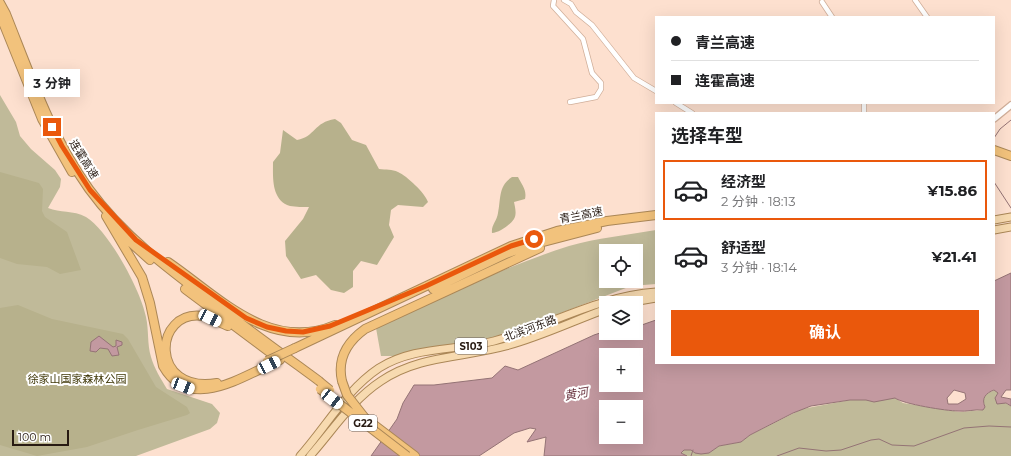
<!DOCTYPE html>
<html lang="zh">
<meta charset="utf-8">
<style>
body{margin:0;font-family:Montserrat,"Noto Sans SC",sans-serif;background:#f2f2f2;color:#202124;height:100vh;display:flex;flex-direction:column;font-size:15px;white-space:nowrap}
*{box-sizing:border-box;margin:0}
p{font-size:13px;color:#757577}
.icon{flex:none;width:22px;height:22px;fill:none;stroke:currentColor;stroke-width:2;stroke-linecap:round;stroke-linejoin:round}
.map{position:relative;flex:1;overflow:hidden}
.side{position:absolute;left:655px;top:112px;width:340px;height:252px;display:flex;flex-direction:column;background:#fff;border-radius:0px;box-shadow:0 4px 16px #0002}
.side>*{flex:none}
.guide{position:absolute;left:655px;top:16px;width:340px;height:88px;border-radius:0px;box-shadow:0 4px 16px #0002;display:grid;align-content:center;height:88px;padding:0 16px;background:#fff}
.buttons{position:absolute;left:599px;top:244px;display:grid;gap:8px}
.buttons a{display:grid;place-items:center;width:44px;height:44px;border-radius:0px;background:#fff;box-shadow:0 4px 16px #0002;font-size:20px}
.scale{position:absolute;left:12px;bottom:10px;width:57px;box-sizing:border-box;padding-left:4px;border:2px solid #271a12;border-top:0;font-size:11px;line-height:14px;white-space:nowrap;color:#271a12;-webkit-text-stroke:3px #fff;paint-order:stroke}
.end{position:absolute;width:18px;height:18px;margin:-9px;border:5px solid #ea580c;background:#fff;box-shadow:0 0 0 2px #fff}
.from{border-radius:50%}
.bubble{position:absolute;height:28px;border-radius:0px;background:#fff;box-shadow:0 4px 16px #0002;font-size:13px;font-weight:700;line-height:28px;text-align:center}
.car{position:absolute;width:12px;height:24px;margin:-12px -6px;border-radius:5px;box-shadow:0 0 3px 1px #0007;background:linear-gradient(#fff 24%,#345 0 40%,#fff 0 76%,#345 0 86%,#fff 0)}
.guide b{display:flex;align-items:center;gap:14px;height:38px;font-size:15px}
.guide b+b{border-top:1px solid #e0e0e0}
.guide i{width:10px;height:10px;background:#202124}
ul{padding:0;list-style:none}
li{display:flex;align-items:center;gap:12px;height:60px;margin:0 8px 6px;padding:0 8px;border:2px solid transparent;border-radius:0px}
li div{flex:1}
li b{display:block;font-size:15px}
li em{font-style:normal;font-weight:700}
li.active{border-color:#ea580c}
li>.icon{width:36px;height:36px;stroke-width:1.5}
h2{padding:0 16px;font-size:18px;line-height:48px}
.cta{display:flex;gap:8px;margin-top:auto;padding:8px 16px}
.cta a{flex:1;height:46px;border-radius:0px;background:#ea580c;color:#fff;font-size:16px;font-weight:700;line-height:46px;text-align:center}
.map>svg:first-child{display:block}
</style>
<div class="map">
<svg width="1011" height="456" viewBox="0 0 1011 456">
<rect width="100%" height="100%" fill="#fde0cf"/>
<path fill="#c0ba99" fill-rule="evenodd" d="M0,95L16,122L20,136L31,149L55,170L61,179L60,187L48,208C60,213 73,210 86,217C109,231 141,291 146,317C149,330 147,344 151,357C154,368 161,379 167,389L212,404L220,413L217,423L210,429L136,456H0Z
M656,230V284L631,286L494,339L408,356H381L376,328C439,299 503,267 569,246C597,238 627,235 656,230ZM606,251H636V281H606Z
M996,390L998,393L995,398L1011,406V456H687L681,454L684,450H691L695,453H709L719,446L741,442L750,435L802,409L850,400L895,398L903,403L947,410L960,412L983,410L985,406C980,397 988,392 996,390Z"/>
<path fill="#b7b18c" d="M335,119L341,123L352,140L366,145L379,169C386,170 392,169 398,172C407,176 425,193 428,202L423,207L398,205L391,210L389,225L394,237L377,265L361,261L353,271V287L344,293L331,290L316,275L301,279L286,256L285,241L303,219L309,207C303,207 296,207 290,206C271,200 273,177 273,162L280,153L283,130L297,140C315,137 314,122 335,119Z
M0,172L39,183L43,189L42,211L45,217L67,232L81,270L60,274L47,267L17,264L0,258Z
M512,177H518C522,185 527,190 525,199L514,202C515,207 517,214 514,219C510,225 499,233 492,233C491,225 497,221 498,213C501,199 498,186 512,177Z
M18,305L52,319L123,334L128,339L156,387L187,407L190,413L187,415L138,430L87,447L37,456L0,445V308Z"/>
<path fill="#c399a0" stroke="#947375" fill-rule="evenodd" d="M1011,273V390H1006L1001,397L1011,399V406L1006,403L997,404L995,398L998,393L994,390C986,393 981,398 985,407L983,410C975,409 967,412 958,411C947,411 903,404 895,398L874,402L866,400H850L811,406L793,413L750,435L741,442L719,446L709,453L701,454L695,453L691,450H684L681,453L687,456H544L546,437L527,442L536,429L530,428L514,433L479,456H371L397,419L403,403L414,385H434L492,378L505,366L518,370L594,335L606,331V333H636V327L656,320V363H994V281ZM606,355H636V385H606ZM954,390L965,393L966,399L958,404H948L947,398ZM606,407H636V437H606Z
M99,336L113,347L116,346V340L122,342V345L117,347L119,355L112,356L108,349L100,348L96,352L90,351L91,342Z"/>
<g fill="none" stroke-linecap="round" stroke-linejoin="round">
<path stroke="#947375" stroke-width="1" d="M994,138L1000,129L1011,120
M994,182L1011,208
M691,456L693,450
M777,456L799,448L826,451L841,450L871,440L879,439L892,445L914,446L964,428L989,426L1011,427"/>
<defs>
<path id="minor" d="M554,0L553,6L583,39L592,73L601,83V89L596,97L570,102
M564,0L571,4L576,12L592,25L634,78L656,91
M915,0L927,17
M822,2L832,17
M676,103L692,113
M864,103V113"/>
<path id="tertiary" d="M994,119L1011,105"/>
<path id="primary" d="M994,220L1011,217
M994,230L1011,227
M627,303L656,298
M300,456C326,427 346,390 379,368C414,346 455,351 494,341C549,326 598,296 656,292
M310,456C333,430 352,400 381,381C419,355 463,358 506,346C540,337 573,321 606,309"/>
<path id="motorway" d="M0,3L6,14C30,74 51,136 89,189C123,236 172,272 219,307C252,332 285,356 319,381
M0,15L42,119L72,172
M994,150L1011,156
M106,216L142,277L150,303L163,366C188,410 235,381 269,365
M114,225L130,242L150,260
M168,262C218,296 269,353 335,325
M185,289L280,360
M433,289L506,254L528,246L597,228
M295,348L511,246L557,231L607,221L656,215
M342,381C337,359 347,342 365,329L540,248
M217,383C149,394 153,309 203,316C212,317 220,323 228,326
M365,418L415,456"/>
</defs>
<use href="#minor" stroke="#d0ae99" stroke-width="6"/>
<use href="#tertiary" stroke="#d0ae99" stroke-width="8"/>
<use href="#primary" stroke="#ab8757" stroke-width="9"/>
<use href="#motorway" stroke="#ab8757" stroke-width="10"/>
<use href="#minor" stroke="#fff" stroke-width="4.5"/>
<use href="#tertiary" stroke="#fff" stroke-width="5.5"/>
<use href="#primary" stroke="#f7dab0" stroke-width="7"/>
<use href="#motorway" stroke="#f2c27c" stroke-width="8"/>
<defs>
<path id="motorway-bridge" d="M267,361L295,348
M319,381L330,390
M342,381L347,395L365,418
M320,389L407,456"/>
</defs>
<use href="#motorway-bridge" stroke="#ab8757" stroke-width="10" stroke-linecap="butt"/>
<use href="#motorway-bridge" stroke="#f2c27c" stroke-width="8"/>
</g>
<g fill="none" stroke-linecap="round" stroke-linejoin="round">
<path stroke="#ea580c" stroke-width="5" d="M52,127L62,146L90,190L136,240L246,318L267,327L286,331L303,332L330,326L426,286L511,246L534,239"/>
</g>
<g text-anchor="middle" stroke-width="4" stroke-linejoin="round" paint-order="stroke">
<g fill="#fff" stroke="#685f59" stroke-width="1">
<rect x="455" y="338" width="32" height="16" rx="3"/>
<rect x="349" y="415" width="28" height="16" rx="3"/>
</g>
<g font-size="10" font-weight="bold" fill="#271a12">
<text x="471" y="350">S103</text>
<text x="363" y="427">G22</text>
</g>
<g font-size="11" fill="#271a12" stroke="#fff">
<text transform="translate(84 159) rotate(58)" y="4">连霍高速</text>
<text transform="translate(581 215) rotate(-11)" y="4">青兰高速</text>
<text transform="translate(530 328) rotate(-20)" y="4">北滨河东路</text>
</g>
<g font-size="11" fill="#3f3707" stroke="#fff">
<text x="77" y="383">徐家山国家森林公园</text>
</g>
<g font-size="12" font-style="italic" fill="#68313d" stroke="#fff">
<text transform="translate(576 394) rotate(-10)" y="4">黄河</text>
</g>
</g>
</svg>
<div class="buttons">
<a><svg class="icon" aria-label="locate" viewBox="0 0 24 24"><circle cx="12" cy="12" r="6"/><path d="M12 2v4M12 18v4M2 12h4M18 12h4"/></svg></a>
<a><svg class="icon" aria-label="layers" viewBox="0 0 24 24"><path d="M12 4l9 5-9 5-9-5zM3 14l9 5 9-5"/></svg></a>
<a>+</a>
<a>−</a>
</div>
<div class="scale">100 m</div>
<i class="end from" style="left:534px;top:239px"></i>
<i class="end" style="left:52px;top:127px"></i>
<div class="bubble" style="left:24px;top:69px;width:56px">3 分钟</div>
<i class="car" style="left:210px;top:318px;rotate:116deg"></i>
<i class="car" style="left:269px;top:365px;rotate:64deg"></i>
<i class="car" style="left:183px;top:386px;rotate:111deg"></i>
<i class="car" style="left:332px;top:399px;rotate:128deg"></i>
<div class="guide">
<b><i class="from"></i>青兰高速</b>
<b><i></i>连霍高速</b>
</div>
<section class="side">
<h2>选择车型</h2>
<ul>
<li class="active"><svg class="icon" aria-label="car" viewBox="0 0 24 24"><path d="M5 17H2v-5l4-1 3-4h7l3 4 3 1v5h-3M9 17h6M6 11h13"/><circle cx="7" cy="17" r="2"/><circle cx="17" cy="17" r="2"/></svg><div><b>经济型</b><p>2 分钟 · 18:13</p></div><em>¥15.86</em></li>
<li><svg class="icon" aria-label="car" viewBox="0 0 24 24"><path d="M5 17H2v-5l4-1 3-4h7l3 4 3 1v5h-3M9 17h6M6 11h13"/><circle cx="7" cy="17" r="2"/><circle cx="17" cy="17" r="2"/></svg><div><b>舒适型</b><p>3 分钟 · 18:14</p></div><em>¥21.41</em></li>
</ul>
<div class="cta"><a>确认</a></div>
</section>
</div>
